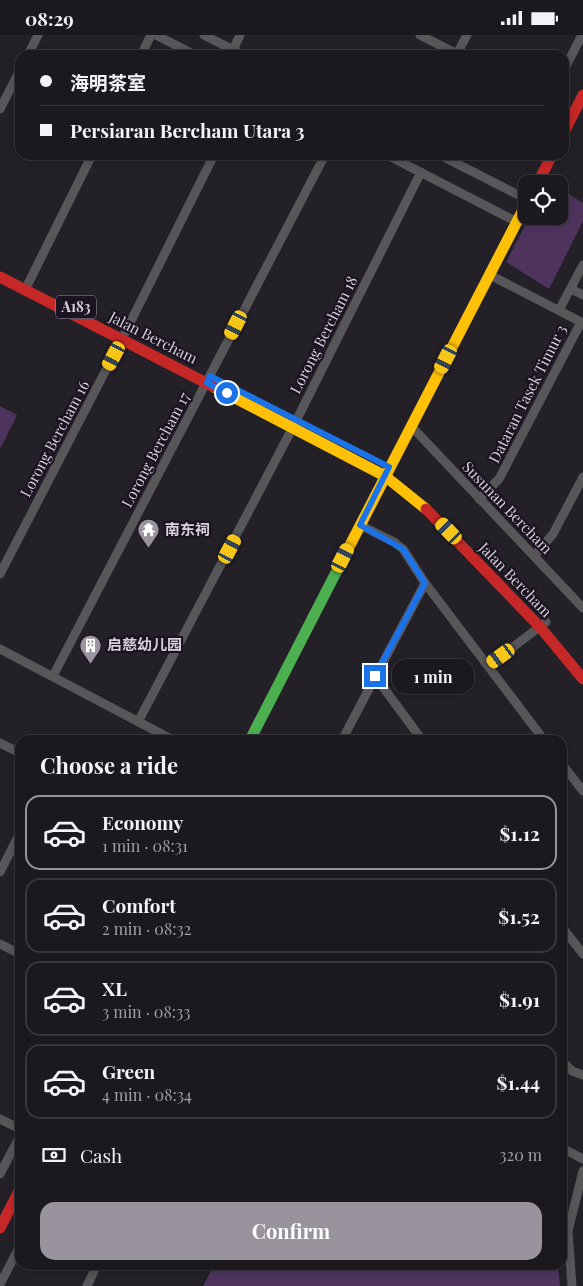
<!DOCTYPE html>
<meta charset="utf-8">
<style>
body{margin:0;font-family:"Playfair Display","Noto Sans SC",serif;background:#28252b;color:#f1f3f6;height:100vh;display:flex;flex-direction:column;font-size:19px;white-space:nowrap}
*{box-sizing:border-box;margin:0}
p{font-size:16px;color:#a0a0a4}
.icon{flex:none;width:28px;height:28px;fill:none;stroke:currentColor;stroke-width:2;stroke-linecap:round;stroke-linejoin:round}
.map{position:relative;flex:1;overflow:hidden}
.drawer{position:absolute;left:15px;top:700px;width:552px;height:535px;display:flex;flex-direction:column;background:#1b181e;border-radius:15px;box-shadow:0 2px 8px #0003,0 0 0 1px #39373c}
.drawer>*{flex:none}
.banner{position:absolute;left:15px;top:15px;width:554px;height:110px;border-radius:15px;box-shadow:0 2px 8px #0003,0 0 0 1px #39373c;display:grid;align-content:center;height:110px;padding:0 25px;background:#1b181e}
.tools{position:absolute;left:518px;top:140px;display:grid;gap:10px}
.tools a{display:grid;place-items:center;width:50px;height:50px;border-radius:10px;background:#1b181e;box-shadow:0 2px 8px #0003,0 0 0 1px #39373c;font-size:25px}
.end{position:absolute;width:22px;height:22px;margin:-11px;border:6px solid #1a73e8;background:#fff;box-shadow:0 0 0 2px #fff}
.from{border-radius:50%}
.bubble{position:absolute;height:35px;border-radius:15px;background:#1b181e;box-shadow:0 2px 8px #0003,0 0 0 1px #39373c;font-size:16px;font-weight:700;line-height:35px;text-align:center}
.car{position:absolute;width:15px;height:30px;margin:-15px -8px;border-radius:6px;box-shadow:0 0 4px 1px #0007;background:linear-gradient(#f5c518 24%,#345 0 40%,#f5c518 0 76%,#345 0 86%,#f5c518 0)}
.banner b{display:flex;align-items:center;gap:18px;height:48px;font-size:19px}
.banner b+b{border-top:1px solid #39373c}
.banner i{width:12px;height:12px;background:#f1f3f6}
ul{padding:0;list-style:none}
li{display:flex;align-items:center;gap:15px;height:75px;margin:0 10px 8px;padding:0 15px;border:2px solid #39373c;border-radius:15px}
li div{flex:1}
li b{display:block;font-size:19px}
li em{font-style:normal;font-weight:700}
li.selected{border-color:#98939c}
li>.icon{width:45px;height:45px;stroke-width:1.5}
h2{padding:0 25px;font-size:22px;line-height:60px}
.pay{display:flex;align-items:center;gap:12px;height:55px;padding:0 25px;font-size:19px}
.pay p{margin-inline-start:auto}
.button{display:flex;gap:10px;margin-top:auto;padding:10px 25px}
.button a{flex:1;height:58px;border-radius:15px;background:#98939c;color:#fff;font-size:20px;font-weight:700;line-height:58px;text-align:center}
.status{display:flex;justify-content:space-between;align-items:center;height:35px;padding:0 25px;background:#1b181e;direction:ltr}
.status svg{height:14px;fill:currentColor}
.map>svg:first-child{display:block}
</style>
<div class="status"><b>08:29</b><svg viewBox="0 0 49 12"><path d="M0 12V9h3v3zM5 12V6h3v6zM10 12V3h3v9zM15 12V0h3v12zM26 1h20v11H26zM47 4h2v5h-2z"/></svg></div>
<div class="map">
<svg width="583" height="1251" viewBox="0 0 583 1251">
<rect width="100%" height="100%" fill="#242028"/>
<path fill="#4e345d" d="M559,153L583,168V186L549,254L506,227L530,181H559Z
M0,371L17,380L0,414Z
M214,1230H558L560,1251H203Z"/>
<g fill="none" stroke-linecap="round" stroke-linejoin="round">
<path stroke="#575658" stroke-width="9" d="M156,0L195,20
M204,0L243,20
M420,0L459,20
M233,15L240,0
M457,19L467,0
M28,20L38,0
M141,20L151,0
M564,35L582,0
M0,74L20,35
M387,120L517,187
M440,120L526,164
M490,240L583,288
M571,254L583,260
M25,255L92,120
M559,275L583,230
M411,391L583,573
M479,464L499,444L581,287
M360,490L394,507L403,514L425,548L544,705
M535,520L553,499L583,442
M0,539L122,304L214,120
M0,614L173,705
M488,631L546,587
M53,641L325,120
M375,641L422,705
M138,687L293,392L421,137
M342,705L425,548
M0,708L20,718
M562,729L583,756
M0,837L20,798
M562,892L583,919
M0,909L20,919
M562,1026L572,1036L583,1040
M0,1084L20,1094
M562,1113L583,1124
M0,1139L20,1101
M0,1249L20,1211
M87,1251L97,1230
M572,1251L568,1196L583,1136"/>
<path stroke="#4caf50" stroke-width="11" d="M250,705L348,514"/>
<path stroke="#ffc107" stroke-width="11" d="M214,352L385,441L426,474
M348,514L526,169"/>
<path stroke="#c62828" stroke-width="11" d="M564,97L583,60
M537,149L552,120
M0,242L214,352
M426,474L540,592L583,644
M0,1193L20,1154"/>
</g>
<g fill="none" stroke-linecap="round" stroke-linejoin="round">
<path stroke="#1a73e8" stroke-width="6" d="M227,358L207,348L210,341L389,432L360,490L403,514L425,548L375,641"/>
</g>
<defs>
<symbol id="temple-pin" viewBox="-11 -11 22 30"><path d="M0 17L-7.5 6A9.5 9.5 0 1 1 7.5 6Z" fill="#98939c" stroke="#1c1322"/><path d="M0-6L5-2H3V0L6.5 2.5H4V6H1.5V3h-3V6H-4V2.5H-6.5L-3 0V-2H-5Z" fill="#fff"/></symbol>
<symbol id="building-pin" viewBox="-11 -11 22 30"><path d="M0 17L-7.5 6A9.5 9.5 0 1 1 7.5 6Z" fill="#98939c" stroke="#1c1322"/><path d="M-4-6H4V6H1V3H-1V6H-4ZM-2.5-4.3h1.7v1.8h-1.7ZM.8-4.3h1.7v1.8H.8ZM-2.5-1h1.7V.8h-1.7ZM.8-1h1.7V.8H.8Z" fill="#fff"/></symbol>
</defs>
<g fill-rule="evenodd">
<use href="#temple-pin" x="136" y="482" width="25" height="34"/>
<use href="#building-pin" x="78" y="598" width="25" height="34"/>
</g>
<g text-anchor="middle" stroke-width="4.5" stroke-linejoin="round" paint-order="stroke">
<rect fill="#1c1322" stroke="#9f98a4" stroke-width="1" x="56" y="260.5" width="40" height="23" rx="4"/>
<g font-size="14" font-weight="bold" fill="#d7d1db">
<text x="76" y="277">A183</text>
</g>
<g font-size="15" fill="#d7d1db" stroke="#1c1322">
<text transform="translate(324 300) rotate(-63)" y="5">Lorong Bercham 18</text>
<text transform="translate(153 303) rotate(27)" y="5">Jalan Bercham</text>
<text transform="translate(528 359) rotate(-63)" y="5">Dataran Tasek Timur 3</text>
<text transform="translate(55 404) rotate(-62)" y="5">Lorong Bercham 16</text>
<text transform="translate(156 415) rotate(-62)" y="5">Lorong Bercham 17</text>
<text transform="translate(507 473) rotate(46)" y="5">Susunan Bercham</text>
<text transform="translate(515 545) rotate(46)" y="5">Jalan Bercham</text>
</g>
<g font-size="15" font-weight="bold" fill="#d7d1db" stroke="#1c1322" text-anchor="start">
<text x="165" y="500">南东祠</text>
<text x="107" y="615">启慈幼儿园</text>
</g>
</g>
</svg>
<div class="tools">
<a><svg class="icon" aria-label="locate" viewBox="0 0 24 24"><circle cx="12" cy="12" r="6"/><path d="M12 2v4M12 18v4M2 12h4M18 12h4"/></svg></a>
</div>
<i class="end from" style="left:227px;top:358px"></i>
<i class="end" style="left:375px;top:641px"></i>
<div class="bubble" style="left:392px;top:624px;width:82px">1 min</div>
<i class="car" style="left:236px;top:290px;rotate:207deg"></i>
<i class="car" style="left:114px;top:321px;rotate:208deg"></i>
<i class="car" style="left:446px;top:324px;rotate:207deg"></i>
<i class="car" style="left:449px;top:496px;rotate:316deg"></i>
<i class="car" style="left:230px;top:514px;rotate:28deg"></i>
<i class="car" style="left:343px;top:523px;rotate:27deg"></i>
<i class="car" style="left:501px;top:621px;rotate:234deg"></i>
<div class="banner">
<b><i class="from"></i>海明茶室</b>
<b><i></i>Persiaran Bercham Utara 3</b>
</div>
<section class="drawer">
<h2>Choose a ride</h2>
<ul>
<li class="selected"><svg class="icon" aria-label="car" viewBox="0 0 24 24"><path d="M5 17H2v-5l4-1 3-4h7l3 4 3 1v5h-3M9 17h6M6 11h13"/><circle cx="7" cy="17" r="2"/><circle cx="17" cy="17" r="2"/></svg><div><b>Economy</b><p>1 min · 08:31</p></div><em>$1.12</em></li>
<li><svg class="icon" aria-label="car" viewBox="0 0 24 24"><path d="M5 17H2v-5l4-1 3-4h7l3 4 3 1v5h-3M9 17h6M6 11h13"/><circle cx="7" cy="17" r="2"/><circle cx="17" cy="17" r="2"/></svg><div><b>Comfort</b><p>2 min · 08:32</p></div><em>$1.52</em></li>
<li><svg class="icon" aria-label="car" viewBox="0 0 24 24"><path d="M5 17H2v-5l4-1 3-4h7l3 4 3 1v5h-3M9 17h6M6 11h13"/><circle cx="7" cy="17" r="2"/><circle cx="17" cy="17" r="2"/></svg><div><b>XL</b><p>3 min · 08:33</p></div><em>$1.91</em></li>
<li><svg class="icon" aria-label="car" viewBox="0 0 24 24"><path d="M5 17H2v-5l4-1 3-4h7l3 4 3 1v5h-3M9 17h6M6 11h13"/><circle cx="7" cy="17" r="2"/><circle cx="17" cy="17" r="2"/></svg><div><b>Green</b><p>4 min · 08:34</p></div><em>$1.44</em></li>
</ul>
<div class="pay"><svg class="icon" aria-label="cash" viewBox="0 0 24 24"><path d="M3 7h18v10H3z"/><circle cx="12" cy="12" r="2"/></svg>Cash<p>320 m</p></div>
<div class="button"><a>Confirm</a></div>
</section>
</div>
